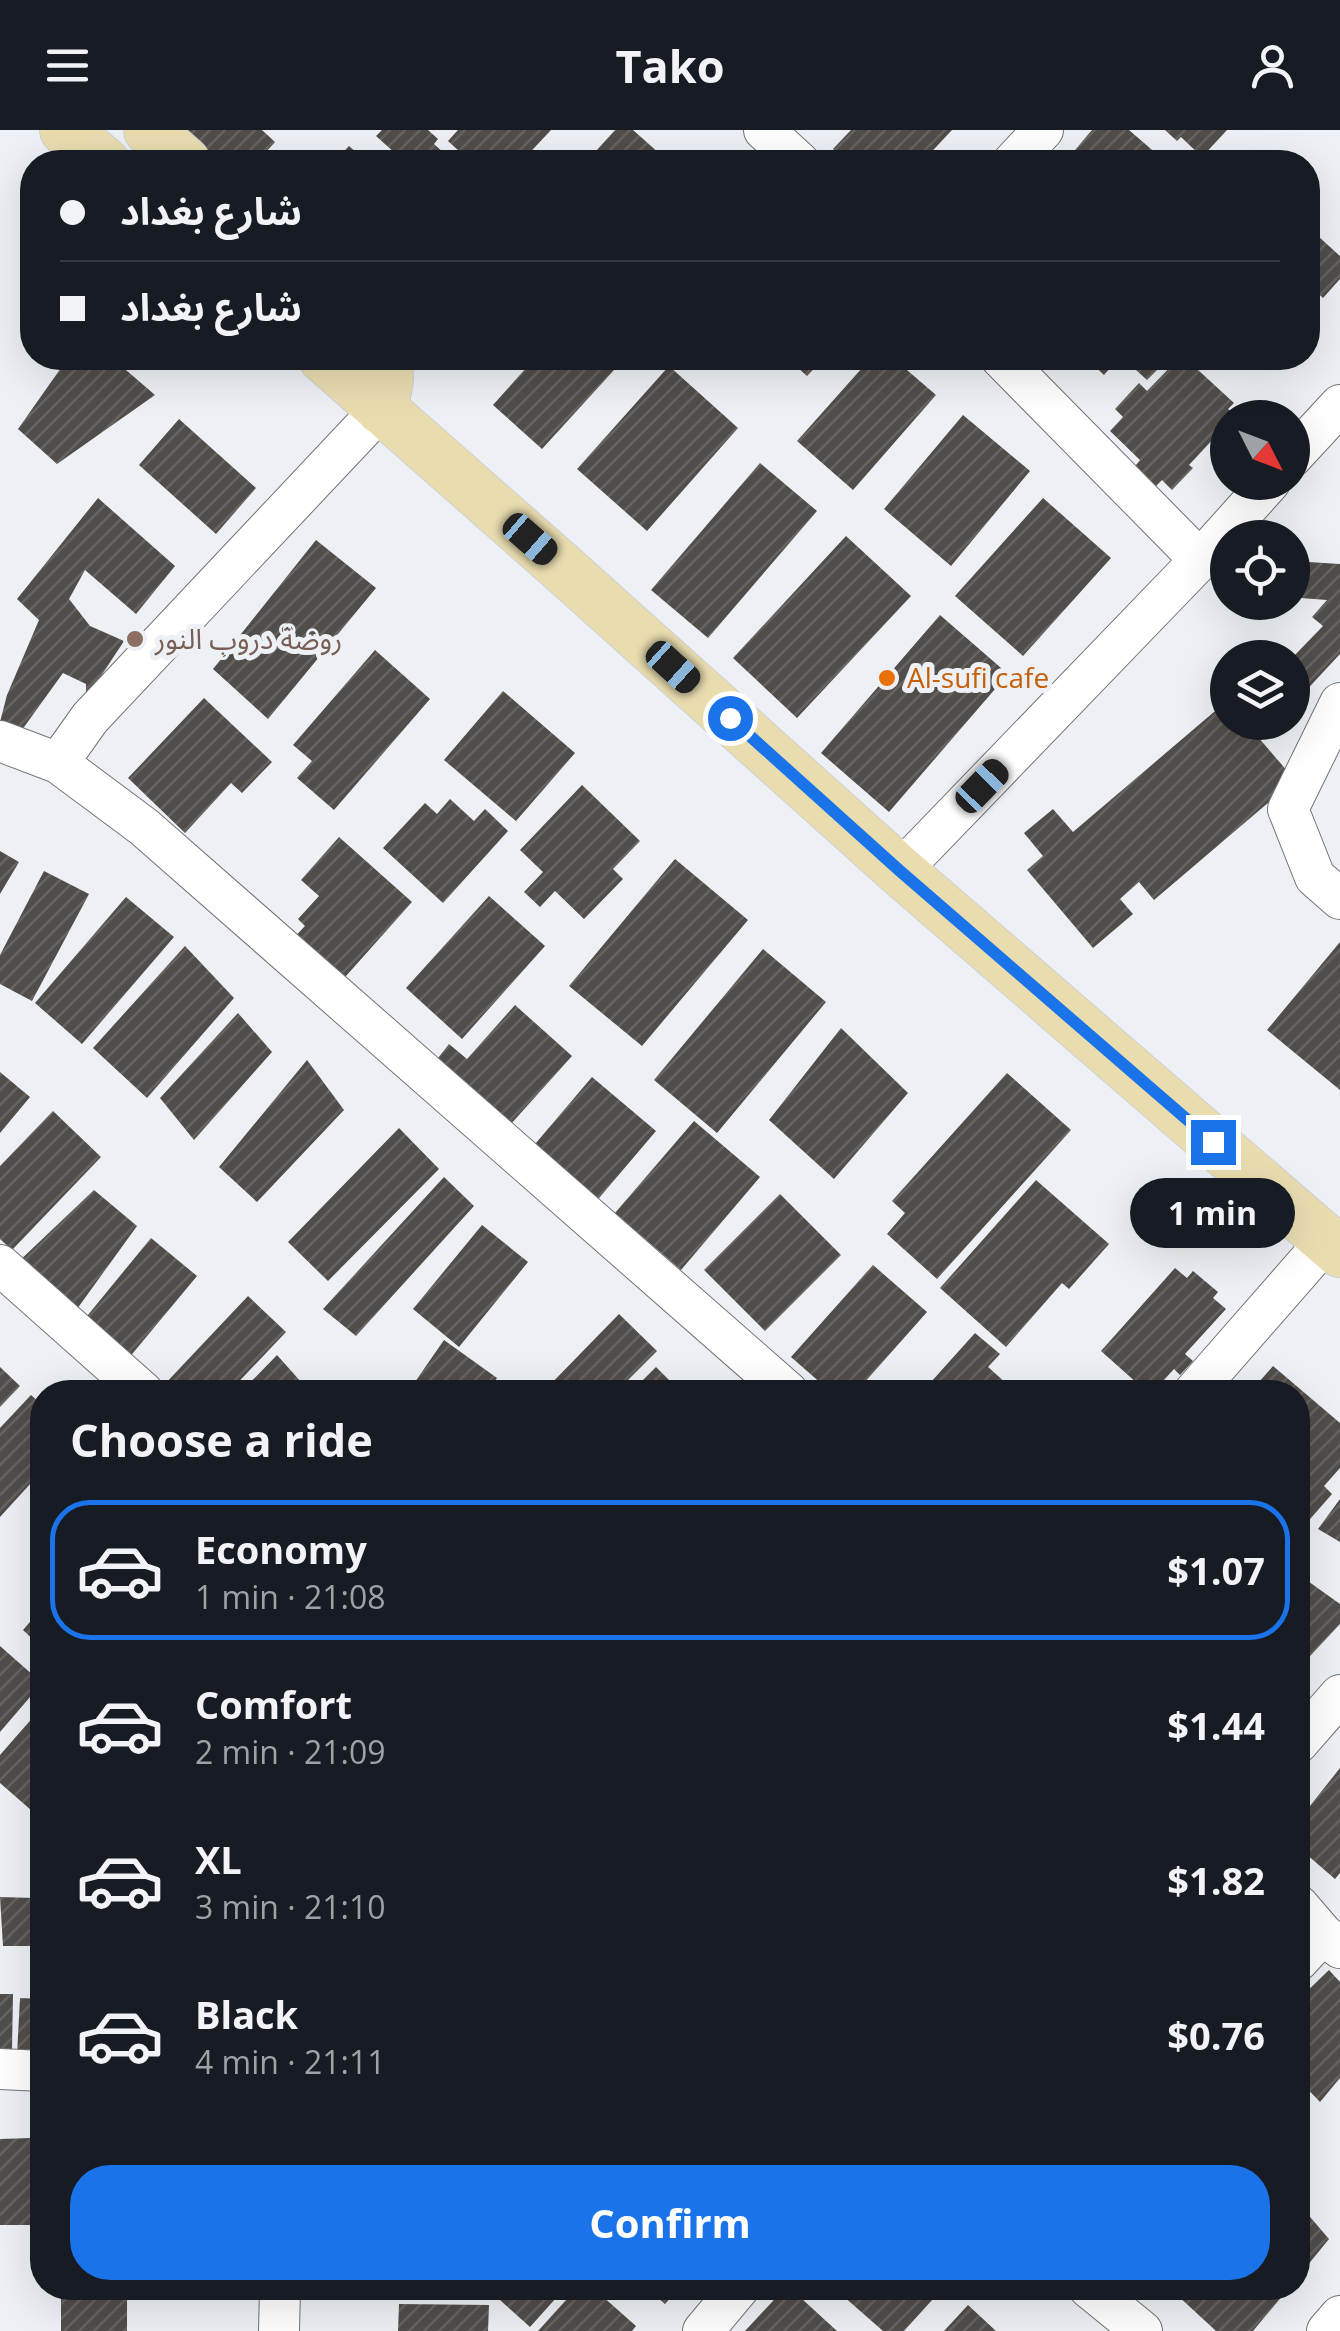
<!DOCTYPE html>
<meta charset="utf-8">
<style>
body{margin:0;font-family:"Open Sans","Noto Sans Arabic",sans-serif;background:#20242c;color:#f1f3f6;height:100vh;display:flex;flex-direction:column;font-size:38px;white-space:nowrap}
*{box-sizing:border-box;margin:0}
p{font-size:32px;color:#9ea1a6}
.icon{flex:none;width:55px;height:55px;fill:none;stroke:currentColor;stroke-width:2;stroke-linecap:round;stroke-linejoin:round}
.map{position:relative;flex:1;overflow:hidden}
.side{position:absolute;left:30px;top:1250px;width:1280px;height:920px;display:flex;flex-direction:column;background:#171b24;border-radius:40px;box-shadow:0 10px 40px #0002}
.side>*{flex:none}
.top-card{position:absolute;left:20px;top:20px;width:1300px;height:220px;border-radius:40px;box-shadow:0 10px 40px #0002;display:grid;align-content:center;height:220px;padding:0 40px;background:#171b24}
.needle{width:65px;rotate:132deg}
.controls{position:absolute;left:1210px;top:270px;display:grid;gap:20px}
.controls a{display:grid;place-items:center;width:100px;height:100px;border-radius:50%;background:#171b24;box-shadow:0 10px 40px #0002;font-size:50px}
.end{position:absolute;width:45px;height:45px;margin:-22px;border:12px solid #1a73e8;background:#fff;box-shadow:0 0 0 5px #fff}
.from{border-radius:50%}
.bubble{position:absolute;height:70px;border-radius:35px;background:#171b24;box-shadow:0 10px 40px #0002;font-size:32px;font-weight:700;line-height:70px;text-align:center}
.car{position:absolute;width:30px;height:60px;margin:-30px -15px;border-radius:12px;box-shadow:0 0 8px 2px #0007;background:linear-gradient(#222 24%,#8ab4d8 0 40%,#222 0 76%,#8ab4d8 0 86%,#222 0)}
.top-card b{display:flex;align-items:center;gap:35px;height:95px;font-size:38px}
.top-card b+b{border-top:2px solid #363941}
.top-card i{width:25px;height:25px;background:#f1f3f6}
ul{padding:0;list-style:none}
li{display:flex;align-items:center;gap:30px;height:140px;margin:0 20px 15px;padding:0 20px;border:5px solid transparent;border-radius:40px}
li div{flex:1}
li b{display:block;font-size:38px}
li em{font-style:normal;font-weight:700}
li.active{border-color:#1a73e8}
li>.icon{width:90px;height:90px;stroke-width:1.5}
h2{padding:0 40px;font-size:45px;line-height:120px}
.cta{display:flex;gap:20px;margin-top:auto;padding:20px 40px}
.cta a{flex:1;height:115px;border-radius:40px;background:#1a73e8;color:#fff;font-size:40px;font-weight:700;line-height:115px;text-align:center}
header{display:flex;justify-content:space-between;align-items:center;height:130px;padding:0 40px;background:#171b24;font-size:45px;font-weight:700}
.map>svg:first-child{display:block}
</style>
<header><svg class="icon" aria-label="menu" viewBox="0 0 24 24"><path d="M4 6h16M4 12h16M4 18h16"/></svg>Tako<svg class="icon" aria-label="person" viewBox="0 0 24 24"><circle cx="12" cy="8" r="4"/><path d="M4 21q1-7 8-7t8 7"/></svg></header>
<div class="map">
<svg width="1340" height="2201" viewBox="0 0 1340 2201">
<defs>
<pattern id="building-hatch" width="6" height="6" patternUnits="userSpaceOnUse" patternTransform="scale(2.5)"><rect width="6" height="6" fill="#514d4a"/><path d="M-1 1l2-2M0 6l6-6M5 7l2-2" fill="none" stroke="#676361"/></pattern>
</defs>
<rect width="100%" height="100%" fill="#edf1f5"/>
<path fill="url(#building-hatch)" d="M173,0H262L275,12L257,32H209Z
M382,0H428L438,9L434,14L454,32H405L376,6Z
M458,0H551L521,32H471L448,11Z
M615,0H633L669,32H586Z
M851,0H952L922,32H847L833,19Z
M1092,0H1129L1166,32H1077L1070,26Z
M1165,0H1227L1202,27L1181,7L1177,11Z
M349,16L367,32H334Z
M1308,87L1313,92L1308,97L1340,126V149L1323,168L1308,154Z
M68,228H112L155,265L57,334L18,299Z
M535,228H625L542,319L493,275Z
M787,228H840L836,232L824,228L807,246Z
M871,228H893L936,265L853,360L797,311Z
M1086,228H1119L1104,245Z
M1123,228H1169L1147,250Z
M1179,228H1185L1234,273L1228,279L1235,285L1228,288V293L1189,335L1193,338L1172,360L1162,350L1156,356L1135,336L1140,330L1110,301L1123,287L1115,279L1139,253L1147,261Z
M669,236L738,298L647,401L577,339Z
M963,285L1030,341L951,436L884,379Z
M179,289L256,358L216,404L139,335Z
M760,333L817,381L708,508L651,460Z
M98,368L175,436L136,484L85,440L69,469L90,496L124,511L86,569V554L63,543L14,611L0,592L7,565L39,490L17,469Z
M1043,368L1111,428L1023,526L955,466Z
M846,406L911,466L797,588L733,528Z
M316,410L376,458L268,589L213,539Z
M1292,431L1340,434V524L1300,567L1292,561V528L1323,496L1312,487L1327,470L1301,468L1303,454L1292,452Z
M940,485L1008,544L889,682L821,623Z
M375,520L430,569L334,680L297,648L312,631L293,615Z
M503,561L575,623L516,691L444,630Z
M204,568L272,632L242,663L231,653L185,703L128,648Z
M1228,570V592H1245L1295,650L1154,770L1139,752L1120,769L1133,784L1093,818L1027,740L1043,726L1024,703L1053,679L1073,702Z
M582,655L640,711L613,739L623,749L584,789L555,761L540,777L524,762L543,742L520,720Z
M450,669L474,691L485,679L508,701L443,773L383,718L425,673L437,684Z
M339,707L412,772L338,855L290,812L305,796L298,789L319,766L301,750Z
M0,721L19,732L0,764Z
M675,729L748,790L642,916L569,856Z
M44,741L89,764L32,871L0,854V825Z
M489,766L545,816L462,909L406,858Z
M126,767L174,807L82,914L35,873Z
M1340,812V960L1267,900Z
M185,816L234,868L147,968L93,918Z
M763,819L826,872L717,1003L654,950Z
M515,875L572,926L501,1005L438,928L449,914L467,929Z
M238,883L272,922L194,1010L160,968Z
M841,898L908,963L834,1049L769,990Z
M307,930L344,980L257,1072L219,1037Z
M0,942L30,967L0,1003Z
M1007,943L1071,1000L937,1149L887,1104L905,1083L892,1071Z
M592,947L656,1001L594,1074L530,1020Z
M53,981L101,1027L12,1120L0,1109V1036Z
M694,991L760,1047L681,1140L615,1083Z
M399,998L439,1039L328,1151L288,1112Z
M444,1047L474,1076L356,1206L323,1179Z
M1036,1050L1109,1114L1069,1159L1062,1153L1006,1217L940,1158Z
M94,1060L137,1096L77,1179L15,1135Z
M780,1064L841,1125L765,1201L704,1140Z
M482,1095L528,1132L459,1217L413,1179Z
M151,1108L197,1146L128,1229L83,1191Z
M873,1135L927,1182L856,1262H831L791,1227Z
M1175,1138L1187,1148L1193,1141L1218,1162L1213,1168L1226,1179L1185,1224L1193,1231L1180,1245L1174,1239L1153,1262H1147L1101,1221Z
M248,1166L286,1202L229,1262H170L163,1256Z
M619,1184L657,1221L616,1262H543Z
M975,1203L1000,1224L988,1237L1016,1262H922Z
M444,1210L497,1248L488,1262H408Z
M277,1225L310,1262H241Z
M1273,1236L1340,1293V1338L1324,1356L1332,1364L1304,1396L1298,1391V1262H1250Z
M0,1237L20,1256L0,1277Z
M656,1237L681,1262H631Z
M31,1265L42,1275V1341L0,1387V1298Z
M1340,1369V1412L1318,1399Z
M1298,1444L1340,1474V1494L1298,1539Z
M42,1478V1518L23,1500Z
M0,1516L42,1553L0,1602Z
M42,1577V1683L39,1687L0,1653V1625Z
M1340,1638V1743L1335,1749L1298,1717V1691Z
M0,1767L34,1768V1816H3Z
M1329,1840L1340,1852V1948L1320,1972L1298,1949V1870Z
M0,1864H13L12,1920H0Z
M20,1868L42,1869V1926L17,1925Z
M31,2008V2095H0V2009Z
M35,2017H42V2124H35Z
M1298,2073L1329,2109L1298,2147Z
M497,2158H565L530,2197L492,2163Z
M577,2158H593L636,2196L632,2201H538Z
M646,2158H679L665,2174Z
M785,2158H790L837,2201H745Z
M834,2158H943L904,2201H883Z
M1182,2158H1289L1253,2201H1216L1176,2164Z
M61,2169H127V2201H61Z
M399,2174L489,2175L488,2201H398Z
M968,2175L996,2201H944Z"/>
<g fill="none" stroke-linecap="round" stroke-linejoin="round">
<defs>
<path id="minor" d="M764,0L799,32
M1013,32L1043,0
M1001,228L1200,430
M1292,327L1340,275
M1340,573L1288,679L1315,747L1340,769
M0,611L58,633L144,697L788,1262
M58,633L90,588L381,279
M900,741L1200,430L1270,352
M0,1135L143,1262
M1194,1262L1327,1110
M1298,1613L1340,1565
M1298,1775L1323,1804L1340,1818
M1298,1831L1323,1804
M0,1939L42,1941
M1089,2158L1142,2201
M279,2201L280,2158
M703,2201L739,2158
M1327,2201L1340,2186"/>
<path id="major" d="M65,0L104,32
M149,0L185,32
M324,228L559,435L900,741L1340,1122
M381,279C387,260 391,246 385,228"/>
</defs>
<use href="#minor" stroke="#717478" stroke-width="42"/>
<use href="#major" stroke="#cfcfcf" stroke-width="52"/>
<use href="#minor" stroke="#fff" stroke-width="40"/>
<use href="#major" stroke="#e9ddb0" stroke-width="50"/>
</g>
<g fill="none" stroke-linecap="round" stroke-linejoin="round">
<path stroke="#1a73e8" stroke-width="12" d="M730,588L900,741L1213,1012"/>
</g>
<circle fill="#8d6e63" stroke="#edf1f5" stroke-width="4" cx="135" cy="509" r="10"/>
<circle fill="#e8710a" stroke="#edf1f5" stroke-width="4" cx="887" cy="548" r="10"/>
<g text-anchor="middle" stroke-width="10" stroke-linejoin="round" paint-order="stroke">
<g font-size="28" fill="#785e54" stroke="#edf1f5" text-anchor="start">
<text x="155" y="519">روضة دروب النور</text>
</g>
<g font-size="28" fill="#c56008" stroke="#edf1f5" text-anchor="start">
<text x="907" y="558">Al-sufi cafe</text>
</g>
</g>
</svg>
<div class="controls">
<a><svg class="needle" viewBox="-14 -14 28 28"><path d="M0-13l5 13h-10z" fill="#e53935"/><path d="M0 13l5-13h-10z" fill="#9ea1a6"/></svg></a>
<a><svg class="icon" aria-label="locate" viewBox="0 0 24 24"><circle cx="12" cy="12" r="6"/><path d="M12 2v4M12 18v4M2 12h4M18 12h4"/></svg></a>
<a><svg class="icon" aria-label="layers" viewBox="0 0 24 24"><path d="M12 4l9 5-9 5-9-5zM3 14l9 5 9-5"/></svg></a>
</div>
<i class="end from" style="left:730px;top:588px"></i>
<i class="end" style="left:1213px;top:1012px"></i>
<div class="bubble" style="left:1130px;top:1048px;width:165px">1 min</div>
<i class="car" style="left:530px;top:409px;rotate:131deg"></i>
<i class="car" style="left:673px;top:537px;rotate:132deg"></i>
<i class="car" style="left:982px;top:656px;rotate:44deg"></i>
<div class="top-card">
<b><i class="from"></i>شارع بغداد</b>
<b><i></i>شارع بغداد</b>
</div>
<section class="side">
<h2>Choose a ride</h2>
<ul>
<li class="active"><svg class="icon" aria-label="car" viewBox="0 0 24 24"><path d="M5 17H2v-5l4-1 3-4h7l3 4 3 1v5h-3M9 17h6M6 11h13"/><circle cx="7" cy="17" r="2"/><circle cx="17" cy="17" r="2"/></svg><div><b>Economy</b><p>1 min · 21:08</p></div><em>$1.07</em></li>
<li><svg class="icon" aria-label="car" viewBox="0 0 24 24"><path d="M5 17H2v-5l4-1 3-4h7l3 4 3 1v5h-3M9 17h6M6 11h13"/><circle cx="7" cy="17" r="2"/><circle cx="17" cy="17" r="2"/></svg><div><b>Comfort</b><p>2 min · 21:09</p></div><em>$1.44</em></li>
<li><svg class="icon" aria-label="car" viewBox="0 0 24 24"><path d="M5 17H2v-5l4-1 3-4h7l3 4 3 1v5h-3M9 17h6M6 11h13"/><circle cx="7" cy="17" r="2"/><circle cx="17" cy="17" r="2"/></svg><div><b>XL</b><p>3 min · 21:10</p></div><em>$1.82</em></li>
<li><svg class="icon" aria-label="car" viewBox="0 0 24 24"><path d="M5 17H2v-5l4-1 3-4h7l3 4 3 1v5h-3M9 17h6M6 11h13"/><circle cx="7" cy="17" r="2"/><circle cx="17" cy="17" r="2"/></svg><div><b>Black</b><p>4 min · 21:11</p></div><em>$0.76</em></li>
</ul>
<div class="cta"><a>Confirm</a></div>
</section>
</div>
